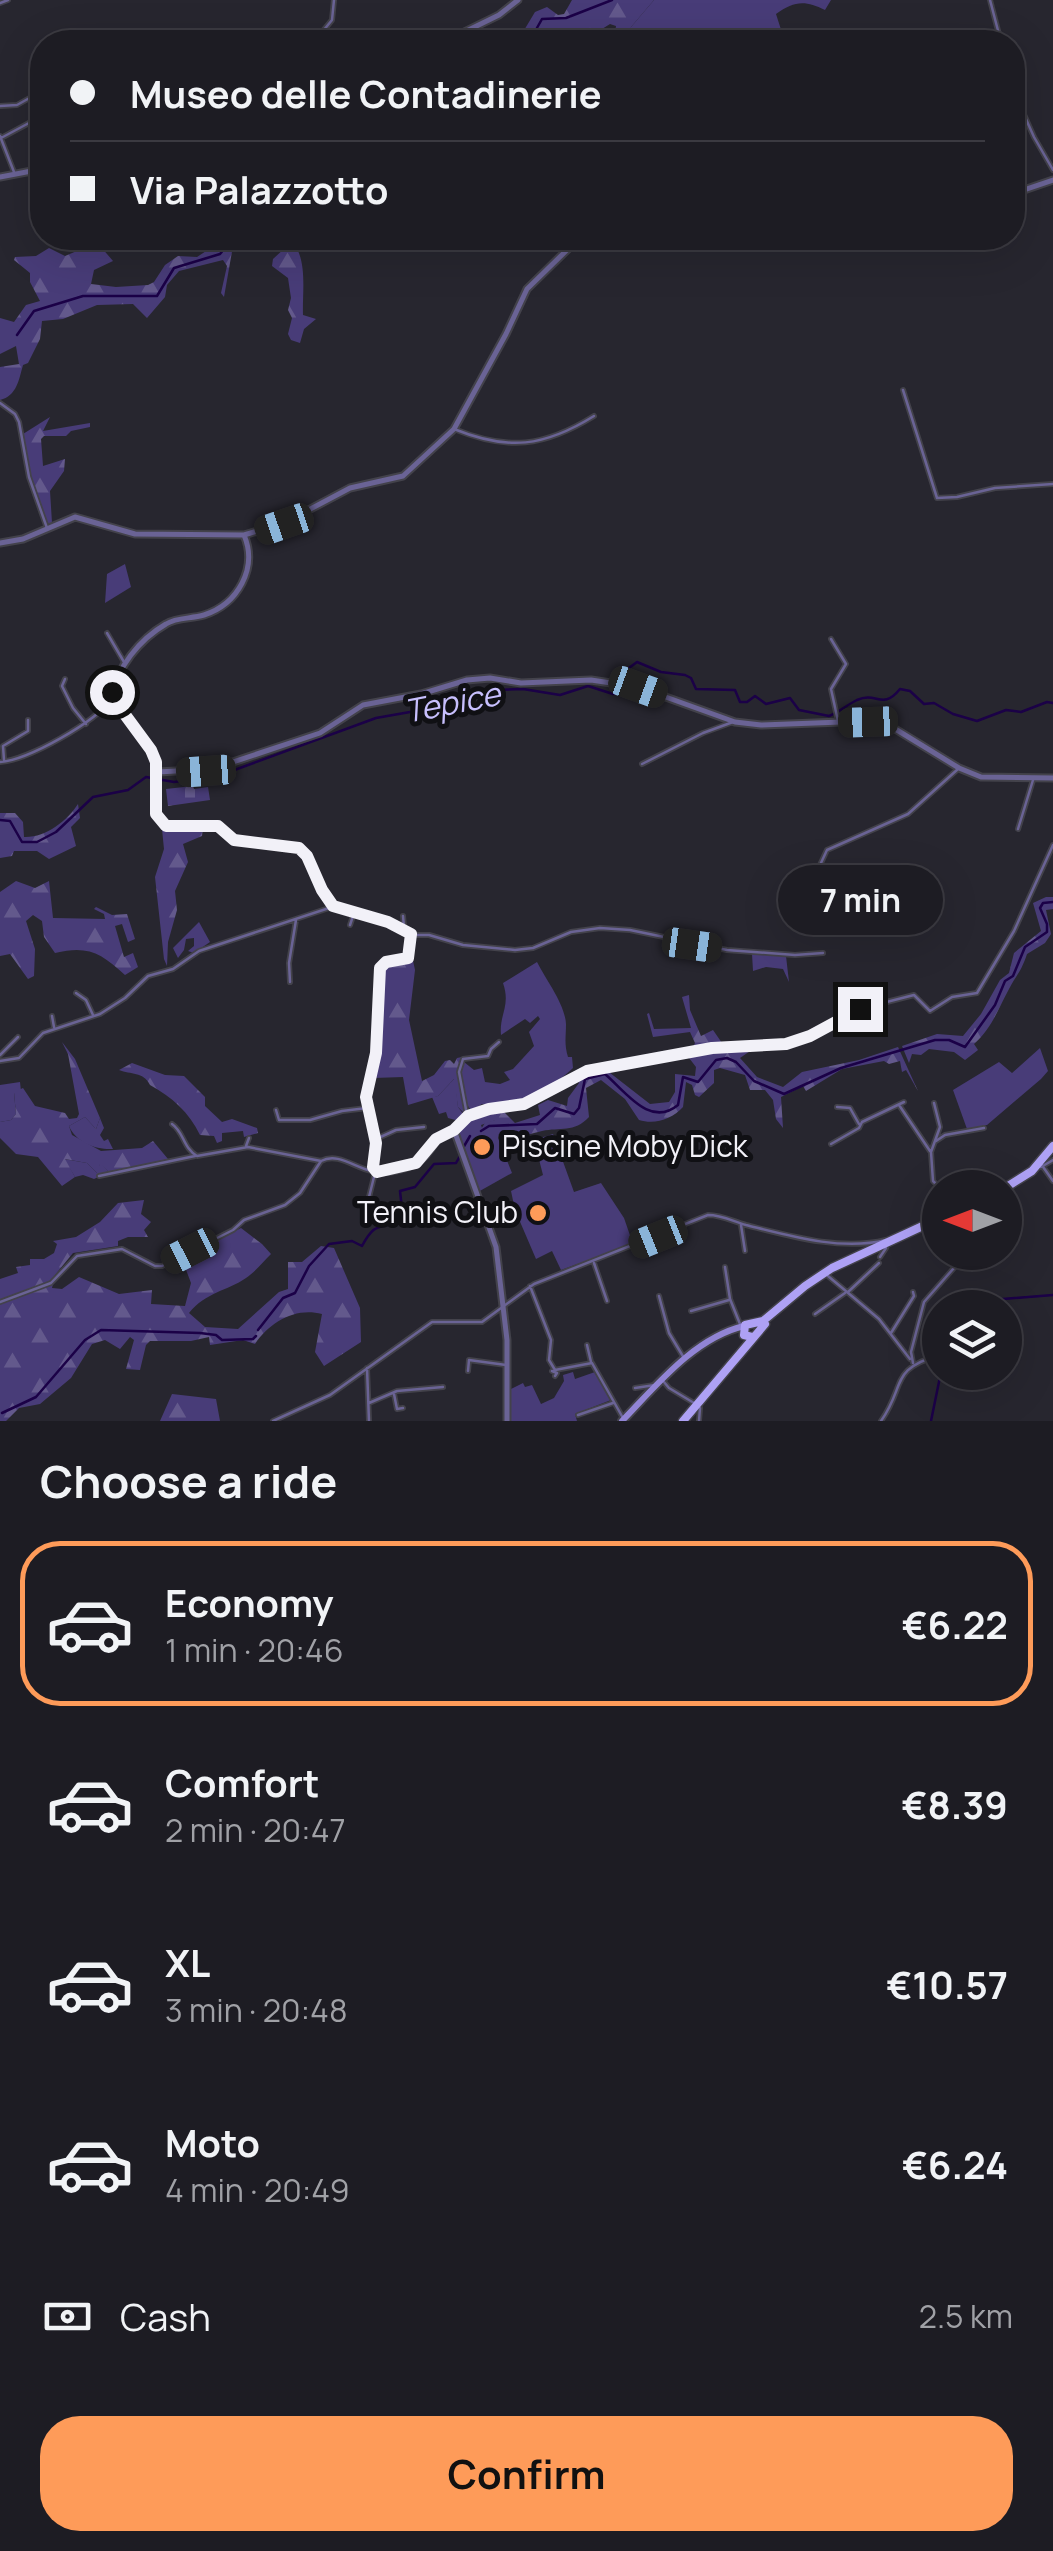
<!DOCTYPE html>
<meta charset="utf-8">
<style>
body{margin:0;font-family:Manrope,sans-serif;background:#25252b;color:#f1f3f6;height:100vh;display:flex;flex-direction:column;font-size:38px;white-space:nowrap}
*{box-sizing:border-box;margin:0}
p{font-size:32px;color:#a0a1a6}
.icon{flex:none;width:55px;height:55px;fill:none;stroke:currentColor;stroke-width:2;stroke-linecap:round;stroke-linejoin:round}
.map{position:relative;height:1421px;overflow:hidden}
.sheet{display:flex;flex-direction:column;background:#1d1c23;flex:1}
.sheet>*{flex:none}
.hud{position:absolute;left:30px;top:30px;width:995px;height:220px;border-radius:40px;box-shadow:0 10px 40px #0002,0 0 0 2px #3b3a41;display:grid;align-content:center;height:220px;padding:0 40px;background:#1d1c23}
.needle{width:65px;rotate:270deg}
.controls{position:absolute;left:922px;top:1170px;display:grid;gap:20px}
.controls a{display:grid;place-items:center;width:100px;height:100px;border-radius:50%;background:#1d1c23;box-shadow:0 10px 40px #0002,0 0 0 2px #3b3a41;font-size:50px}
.end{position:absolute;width:45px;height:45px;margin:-22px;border:12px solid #f2f1f8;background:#111;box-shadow:0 0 0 5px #111}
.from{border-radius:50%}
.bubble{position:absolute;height:70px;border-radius:35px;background:#1d1c23;box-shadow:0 10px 40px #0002,0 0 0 2px #3b3a41;font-size:32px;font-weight:700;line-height:70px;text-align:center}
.car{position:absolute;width:30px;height:60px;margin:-30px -15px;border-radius:12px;box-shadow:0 0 8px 2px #0007;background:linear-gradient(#222 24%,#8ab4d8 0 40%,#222 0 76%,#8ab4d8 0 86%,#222 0)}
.hud b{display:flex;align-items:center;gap:35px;height:95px;font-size:38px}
.hud b+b{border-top:2px solid #3b3a41}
.hud i{width:25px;height:25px;background:#f1f3f6}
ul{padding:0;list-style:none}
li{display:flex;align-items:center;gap:30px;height:165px;margin:0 20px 15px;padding:0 20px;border:5px solid transparent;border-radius:40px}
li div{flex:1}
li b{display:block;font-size:38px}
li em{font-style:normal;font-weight:700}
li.on{border-color:#fe9b59}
li>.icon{width:90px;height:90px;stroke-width:1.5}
h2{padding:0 40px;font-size:45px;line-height:120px}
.pay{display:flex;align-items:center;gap:25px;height:110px;padding:0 40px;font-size:38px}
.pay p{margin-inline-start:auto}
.primary-button{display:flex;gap:20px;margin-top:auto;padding:20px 40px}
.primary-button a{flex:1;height:115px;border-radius:40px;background:#fe9b59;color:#111;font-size:40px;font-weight:700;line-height:115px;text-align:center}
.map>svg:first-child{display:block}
</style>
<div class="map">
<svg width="1053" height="1421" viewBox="0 0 1053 1421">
<defs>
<pattern id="forest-firs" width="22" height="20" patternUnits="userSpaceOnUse" patternTransform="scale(2.5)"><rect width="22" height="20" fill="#483c78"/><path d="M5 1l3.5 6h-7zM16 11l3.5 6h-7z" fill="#63598c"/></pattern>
<pattern id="cemetery-stones" width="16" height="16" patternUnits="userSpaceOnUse" patternTransform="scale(2.5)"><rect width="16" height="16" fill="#483c78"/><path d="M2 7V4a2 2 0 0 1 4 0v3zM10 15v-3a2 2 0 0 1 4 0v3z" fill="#63598c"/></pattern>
</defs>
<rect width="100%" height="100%" fill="#27262f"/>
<path fill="#483c78" d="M654,0H831L825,10C805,0 794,1 776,14L785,42H628L631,27Z
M125,564L131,587L105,603L107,574Z
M199,922L210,942L194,953L188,951L194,946V938L186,939L184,950L178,958L173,948Z
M752,954L786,956L789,982L783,969L766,967L753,971Z
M537,962C546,980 565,1004 566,1024C566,1037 564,1044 568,1057H572L573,1068C546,1093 520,1110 482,1104L472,1111C461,1101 459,1076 464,1062L474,1070L482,1068L485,1082L500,1084L510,1080L504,1072L513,1069L534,1046L529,1032L540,1019L538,1016L530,1023L525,1019L501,1035C499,1014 511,1006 503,983Z
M1040,1048L1048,1071L1041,1079L987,1125L967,1129L953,1090L999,1062L1012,1073Z
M455,1078L458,1107L464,1115L459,1121L448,1118L446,1112L439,1114L432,1097L438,1096Z
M20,1082L21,1091L14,1093L16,1114L11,1120L0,1122V1085Z
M494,1111L496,1120L481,1125L484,1134L499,1133L498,1138L512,1173L478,1192L457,1130L474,1116Z
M85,1117L96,1129L100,1118L104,1128L100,1135L104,1141L108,1139L113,1149C97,1150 76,1143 69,1126Z
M553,1134L574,1192L601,1183L624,1218L633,1244L561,1270L552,1251L536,1259L515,1210L511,1191L543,1175L534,1140Z
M64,1159L87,1163L97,1173L100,1163L109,1172L94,1179L83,1175L75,1177Z
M573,1372L575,1379L595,1372L611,1400L575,1414L577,1421H511V1389L523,1383L525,1387L532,1385L541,1404L554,1398L564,1381L563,1375Z"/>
<path fill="url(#forest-firs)" d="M572,0H654L631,27L628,42H614L616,26L610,24L581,42H517L535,12L547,7L558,15L564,14Z
M226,238H288C309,254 302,291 303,315L316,319L304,329L300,343L291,340L288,334L292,318L288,310L291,298L288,278L272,266L273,259L285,248L280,245L262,248L241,242L233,246L224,297L221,293L227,266L223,260L179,271L167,285L165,297L147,318L133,304L97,305L63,319L42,321L40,339L28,363L23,365C19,379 17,396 0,400V367L19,364L16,346L0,354V318L14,322L26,305L40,301L30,282V273L14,260L15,257L36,256L49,248L65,256L84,248L96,250L101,247L113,261L94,270L91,284L116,287L148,285L154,282L165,265L178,256L197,257Z
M50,417L43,431L90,423V427L71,431L66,436H44L41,439L43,466L65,459L64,471L50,491L52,523L47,526L31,477L23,434Z
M78,804L80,818L71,827L76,846L49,859L37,851H14L12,856L0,858V813H15L23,822L24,837C45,838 67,821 78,804Z
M203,828L202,836L183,844L188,862L175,891L177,910L168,942L167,966L164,959L155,877L164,849L162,829Z
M16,881L35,888L49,881L53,918L105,919L104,914L94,909L96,907L112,915L127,914L135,939L128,942L122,924L115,926L124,957L133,953L138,967L125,975C101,953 88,945 55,953L44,937L42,921L33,915L26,921L35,949L34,976L28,979L10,954L0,956V892Z
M1046,897H1053V909L1046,910L1051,934L1045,943L1027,954C1021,972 1017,974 1009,989C998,1009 992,1028 974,1044L978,1050L965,1060L954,1052L929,1049L921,1055L912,1054L909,1063L902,1046L937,1034L963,1036L981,1014L1000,980L1009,973L1014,953L1041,931L1033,903Z
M412,956L415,970L409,1020L422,1081L434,1075L445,1061L450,1060L454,1064L457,1058L462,1057L457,1072L466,1115L458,1107L454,1079L438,1096L408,1105L403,1077L373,1078L384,966L401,965Z
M689,995L690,1010L701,1036L713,1030L722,1043H758V1046L692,1049L695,1043L690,1032L653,1037L647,1014L649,1013L654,1029L691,1028L682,997Z
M62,1042L75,1059L100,1118L96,1129L85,1117L69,1126L72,1135L101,1151L142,1148L153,1141L168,1159L109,1172L100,1164L98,1174L87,1163L65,1159L75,1177L62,1186L38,1157L16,1154L0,1138V1122L11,1120L16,1114L14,1092L23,1088L35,1106L65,1113L69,1119L77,1118L79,1114L68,1054Z
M898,1047L918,1091L906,1070L902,1072L900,1061L889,1064L884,1061L842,1069L806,1091L803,1086L781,1097L783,1128L776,1119L773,1100L765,1090H750L745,1075L720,1068L714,1070V1083L699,1097L695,1095L692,1085L686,1082L683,1107C672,1119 655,1125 639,1120L625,1099L601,1080L586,1088L589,1117C574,1133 560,1127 542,1131C530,1134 519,1137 508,1140L503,1134H484L481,1129L485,1123L495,1120L494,1111L502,1110L515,1123L540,1115L538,1105L548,1100L567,1106L568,1098L579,1083L576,1076L605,1069L650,1104L669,1102L675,1092V1074L695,1076L696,1067L686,1054L712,1050L753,1049L740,1058L757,1077L783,1087L802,1072L859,1060Z
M132,1063L165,1075L184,1076L205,1097V1106L222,1122L232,1119L257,1128L258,1133L244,1137L243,1131L222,1133V1141L217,1143L214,1136L200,1135C189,1112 172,1097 150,1085C143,1071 131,1075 119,1070Z
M144,1200L141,1214L151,1222L144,1230L148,1237H128L118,1241V1246L73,1253L55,1275L52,1288L62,1289L79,1277L119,1294L152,1290L151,1304L185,1306L191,1283L182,1259L241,1228L262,1244L271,1254C263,1262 255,1272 246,1278C227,1291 206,1292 189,1313L205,1327L238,1329L279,1292L288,1289V1262H302L321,1246L334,1248L360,1308L361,1342L324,1366L315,1352L322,1314C295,1307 270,1322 255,1344L243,1340L210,1345L209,1337L191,1341H150L146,1345L140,1370L126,1369L134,1340L130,1337L120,1349L105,1340L92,1344L71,1378L40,1404L19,1408L6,1421H0V1279L18,1273L16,1267L30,1265V1259H44L54,1253L57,1244L53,1241L76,1237L100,1222L118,1203Z
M172,1394L216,1399L220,1421H160Z"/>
<path fill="url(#cemetery-stones)" d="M193,786L194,789L208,787L210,800L168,806L166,789Z"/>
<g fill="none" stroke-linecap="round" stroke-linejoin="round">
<path stroke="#1b0147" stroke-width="2.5" d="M529,42L542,19L566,18L612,0
M252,238H276
M17,335L34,311L83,296H157L174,268L220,254L233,238
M0,820L10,821L22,842H37L56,832L93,797L128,790L146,777L174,782L218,776L376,718L427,709L494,690L523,689L560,695L588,686L613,694L628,692L636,684L629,668L637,662L661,672L685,675L691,678L696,689L735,690L740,702H747L755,696L766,704L790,698L799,710L829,716C839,712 847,705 857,700C877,691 882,711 900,689L910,691L924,704L934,703L953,714L977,721L1006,710L1021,712L1047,702L1053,703
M481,1131L489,1126L537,1124L555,1108L574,1114L579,1108L585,1079L605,1074C626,1092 650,1128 678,1105L683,1077L698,1082L716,1060L727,1058L736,1062L754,1081L784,1094L841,1068L935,1040H949L965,1047L995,1005L1005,981L1013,976L1025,947L1047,932V924L1040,908L1043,903L1053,902
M463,1148L470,1136
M958,1308L966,1302L1053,1295
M940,1325L934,1337L940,1345
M258,1330L283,1298L295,1293L309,1266L329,1244L352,1241L362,1246C378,1217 380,1233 403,1218L400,1191L415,1187L434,1164L456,1163L460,1156
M2,1413L36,1397L85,1340L101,1330L200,1333L216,1335L222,1340L253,1339L256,1336
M931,1421L941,1372"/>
<defs>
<path id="minor" d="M990,0L1001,42
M0,3L8,0
M314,42L332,20L334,0
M1012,88L1034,137L1053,170
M0,106L17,105L42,91
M0,136L14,172
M1,138L42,116
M102,238L107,249
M903,390L937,498L957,497L995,488L1053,484
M0,403L15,414L19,422L29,477L47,528
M454,429C508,451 544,447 594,416
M107,633L124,662
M831,639L846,664L831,689L838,721
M65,679L62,686L73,708L86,724
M4,760L3,746L28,731V720
M0,762C28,760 96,722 111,699
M642,764L703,733L733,722
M1018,829L1033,780
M807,893L827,850L908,814L958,769
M403,916L404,927
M350,925L353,916
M413,935H429L463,945L515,950L533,948L571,932L600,928L630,930L727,950L795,955L823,953
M290,982L289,963L296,920
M76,993L86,1000L93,1015
M52,1016L54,1027
M0,1055L18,1037
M0,1061L19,1058L43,1033L100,1014L125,998L148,976L173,969L199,951L332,907
M934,1103L940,1127L931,1152L933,1181L940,1188
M899,1105L930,1151
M837,1107L850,1108L859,1124
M276,1110L279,1120H310L342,1111L367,1108
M467,1115L459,1072L463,1059L488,1056L491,1049L499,1042
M172,1124C184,1132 183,1148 197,1156L248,1147L321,1161C338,1152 355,1168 372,1171
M455,1129L468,1116L524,1104L587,1071L711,1048L787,1044L859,1009L914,995L930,1011L952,997L977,993L1014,931L1053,845
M376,1139L396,1130L424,1127
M936,1141L945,1135L984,1128
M831,1144L859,1128L862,1122L904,1102
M246,1146L249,1138
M1041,1164L1053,1181
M1041,1167L1053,1160
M99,1176L195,1156
M369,1197L375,1173
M741,1225L745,1251
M880,1257L886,1248
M594,1263L607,1301
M725,1267L730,1299L740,1324
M828,1276L879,1319L910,1359
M530,1286L551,1340L549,1360L555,1370L592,1363L623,1418
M848,1292L879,1263
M659,1296L669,1333L684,1358
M0,1302L51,1283L77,1256L122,1249L155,1266H162L233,1230L244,1220L285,1205L300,1193L321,1161
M691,1311L729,1300
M815,1314L845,1293
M891,1333L914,1296L913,1292
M587,1345L591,1362
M1005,1347L1020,1345
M913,1363L911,1352L924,1302L968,1252
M367,1368L369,1421
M468,1371L469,1360L506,1365
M552,1371L557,1373L555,1376
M664,1382L669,1388L694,1403
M635,1388L655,1385
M394,1394L397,1409L403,1408
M369,1403L397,1391L443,1387
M578,1415L613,1403
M273,1421L330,1395L432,1322H482L534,1284L708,1215C722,1215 732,1221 746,1225C790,1236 841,1251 886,1240
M699,1421L700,1408
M881,1421C906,1386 889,1369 940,1355"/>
<path id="tertiary" d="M444,42L499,15L518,0
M0,177L42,169
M1012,194L1053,180
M660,238L679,240L693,238
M244,535C258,568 238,604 204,615C191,619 177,617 166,624C140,639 116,668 112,697L151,749L156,762L157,814L167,826H218L238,841L299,848L307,856L322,891L333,907L388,922L411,934L408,959L384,962L380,968L376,1053L366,1097L376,1143L373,1167L377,1172C392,1172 413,1168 424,1157C436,1145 437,1133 454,1130L496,1247L507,1340V1421
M0,543L23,539L75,517L135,534L244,535L284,523L350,488L403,476L454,429L506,334L527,289L569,248L599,238
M158,772L212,769L320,733L363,705L421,694L467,680L490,678L521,683L591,680L638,687L735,722L761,725L868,721L892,727L959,768L981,777L1053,778"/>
<path id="secondary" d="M622,1421C656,1386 694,1338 744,1326"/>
<path id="primary" d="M1005,1188L1032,1171L1053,1146
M752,1337L744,1335L745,1325L763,1321L805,1286L832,1268L940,1218
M683,1421L765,1324"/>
</defs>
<use href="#minor" stroke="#43424b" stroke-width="6"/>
<use href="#tertiary" stroke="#43424b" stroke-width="9"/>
<use href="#secondary" stroke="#43424b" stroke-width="10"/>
<use href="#primary" stroke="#43424b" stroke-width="11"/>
<use href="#minor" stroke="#6a6395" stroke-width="2.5"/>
<use href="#tertiary" stroke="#6a6395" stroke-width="5"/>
<use href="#secondary" stroke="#9184d5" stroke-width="6"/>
<use href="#primary" stroke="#aea1f5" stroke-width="8"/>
</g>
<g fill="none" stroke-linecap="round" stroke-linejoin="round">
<path stroke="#f2f1f8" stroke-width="12" d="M112,692V697L151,750L156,762V814L166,826H218L234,840L299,848L307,856L322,890L333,906L388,922L411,934L408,958L386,962L380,968L376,1053L366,1097L376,1143L373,1167L377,1172L416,1163L436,1139L454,1130L468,1116L489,1109L524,1104L587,1071L712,1048L786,1044L810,1036L860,1009"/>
</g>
<g fill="#fe9b59" stroke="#101014" stroke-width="4">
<circle cx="482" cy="1147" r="10"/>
<circle cx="538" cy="1213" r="10"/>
</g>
<g text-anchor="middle" stroke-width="10" stroke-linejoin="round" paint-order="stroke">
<g font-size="30" fill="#f2f1f8" stroke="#101014" text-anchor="start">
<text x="502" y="1157">Piscine Moby Dick</text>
<text x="518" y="1223" text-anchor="end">Tennis Club</text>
</g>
<g font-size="32" font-style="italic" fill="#c7bffd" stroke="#101014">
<text transform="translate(452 703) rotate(-11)" y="11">Tepice</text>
</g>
</g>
</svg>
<div class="controls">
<a><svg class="needle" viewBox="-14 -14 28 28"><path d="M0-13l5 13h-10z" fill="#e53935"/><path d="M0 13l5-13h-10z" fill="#a0a1a6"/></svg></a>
<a><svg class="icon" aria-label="layers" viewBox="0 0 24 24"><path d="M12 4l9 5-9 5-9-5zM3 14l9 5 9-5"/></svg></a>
</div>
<i class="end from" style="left:112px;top:692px"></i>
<i class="end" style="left:860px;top:1009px"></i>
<div class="bubble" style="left:778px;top:865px;width:165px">7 min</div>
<i class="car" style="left:284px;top:524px;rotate:251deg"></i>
<i class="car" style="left:638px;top:687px;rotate:110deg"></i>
<i class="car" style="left:868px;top:722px;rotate:268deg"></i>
<i class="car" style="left:206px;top:771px;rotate:266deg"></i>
<i class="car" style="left:692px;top:945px;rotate:98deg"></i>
<i class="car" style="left:658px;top:1237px;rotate:248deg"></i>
<i class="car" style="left:190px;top:1251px;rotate:243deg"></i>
<div class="hud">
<b><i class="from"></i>Museo delle Contadinerie</b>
<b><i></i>Via Palazzotto</b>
</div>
</div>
<section class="sheet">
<h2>Choose a ride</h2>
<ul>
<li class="on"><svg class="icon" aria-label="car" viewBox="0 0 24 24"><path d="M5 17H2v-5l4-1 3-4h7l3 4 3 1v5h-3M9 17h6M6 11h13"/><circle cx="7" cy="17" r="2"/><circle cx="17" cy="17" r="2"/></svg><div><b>Economy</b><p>1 min · 20:46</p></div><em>€6.22</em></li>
<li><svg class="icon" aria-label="car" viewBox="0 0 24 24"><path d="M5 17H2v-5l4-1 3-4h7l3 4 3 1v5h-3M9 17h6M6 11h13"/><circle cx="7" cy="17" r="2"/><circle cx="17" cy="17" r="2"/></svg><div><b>Comfort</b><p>2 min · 20:47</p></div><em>€8.39</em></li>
<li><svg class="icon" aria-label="car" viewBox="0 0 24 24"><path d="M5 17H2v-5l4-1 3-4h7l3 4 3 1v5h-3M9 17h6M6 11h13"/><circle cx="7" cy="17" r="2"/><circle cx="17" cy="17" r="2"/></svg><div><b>XL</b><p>3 min · 20:48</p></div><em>€10.57</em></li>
<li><svg class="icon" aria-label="car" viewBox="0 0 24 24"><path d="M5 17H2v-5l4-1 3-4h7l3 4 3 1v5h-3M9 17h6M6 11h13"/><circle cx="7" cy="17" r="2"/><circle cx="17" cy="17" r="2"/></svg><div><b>Moto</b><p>4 min · 20:49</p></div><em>€6.24</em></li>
</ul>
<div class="pay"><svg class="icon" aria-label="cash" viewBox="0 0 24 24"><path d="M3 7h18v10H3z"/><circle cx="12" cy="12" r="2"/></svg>Cash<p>2.5 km</p></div>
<div class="primary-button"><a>Confirm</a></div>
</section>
